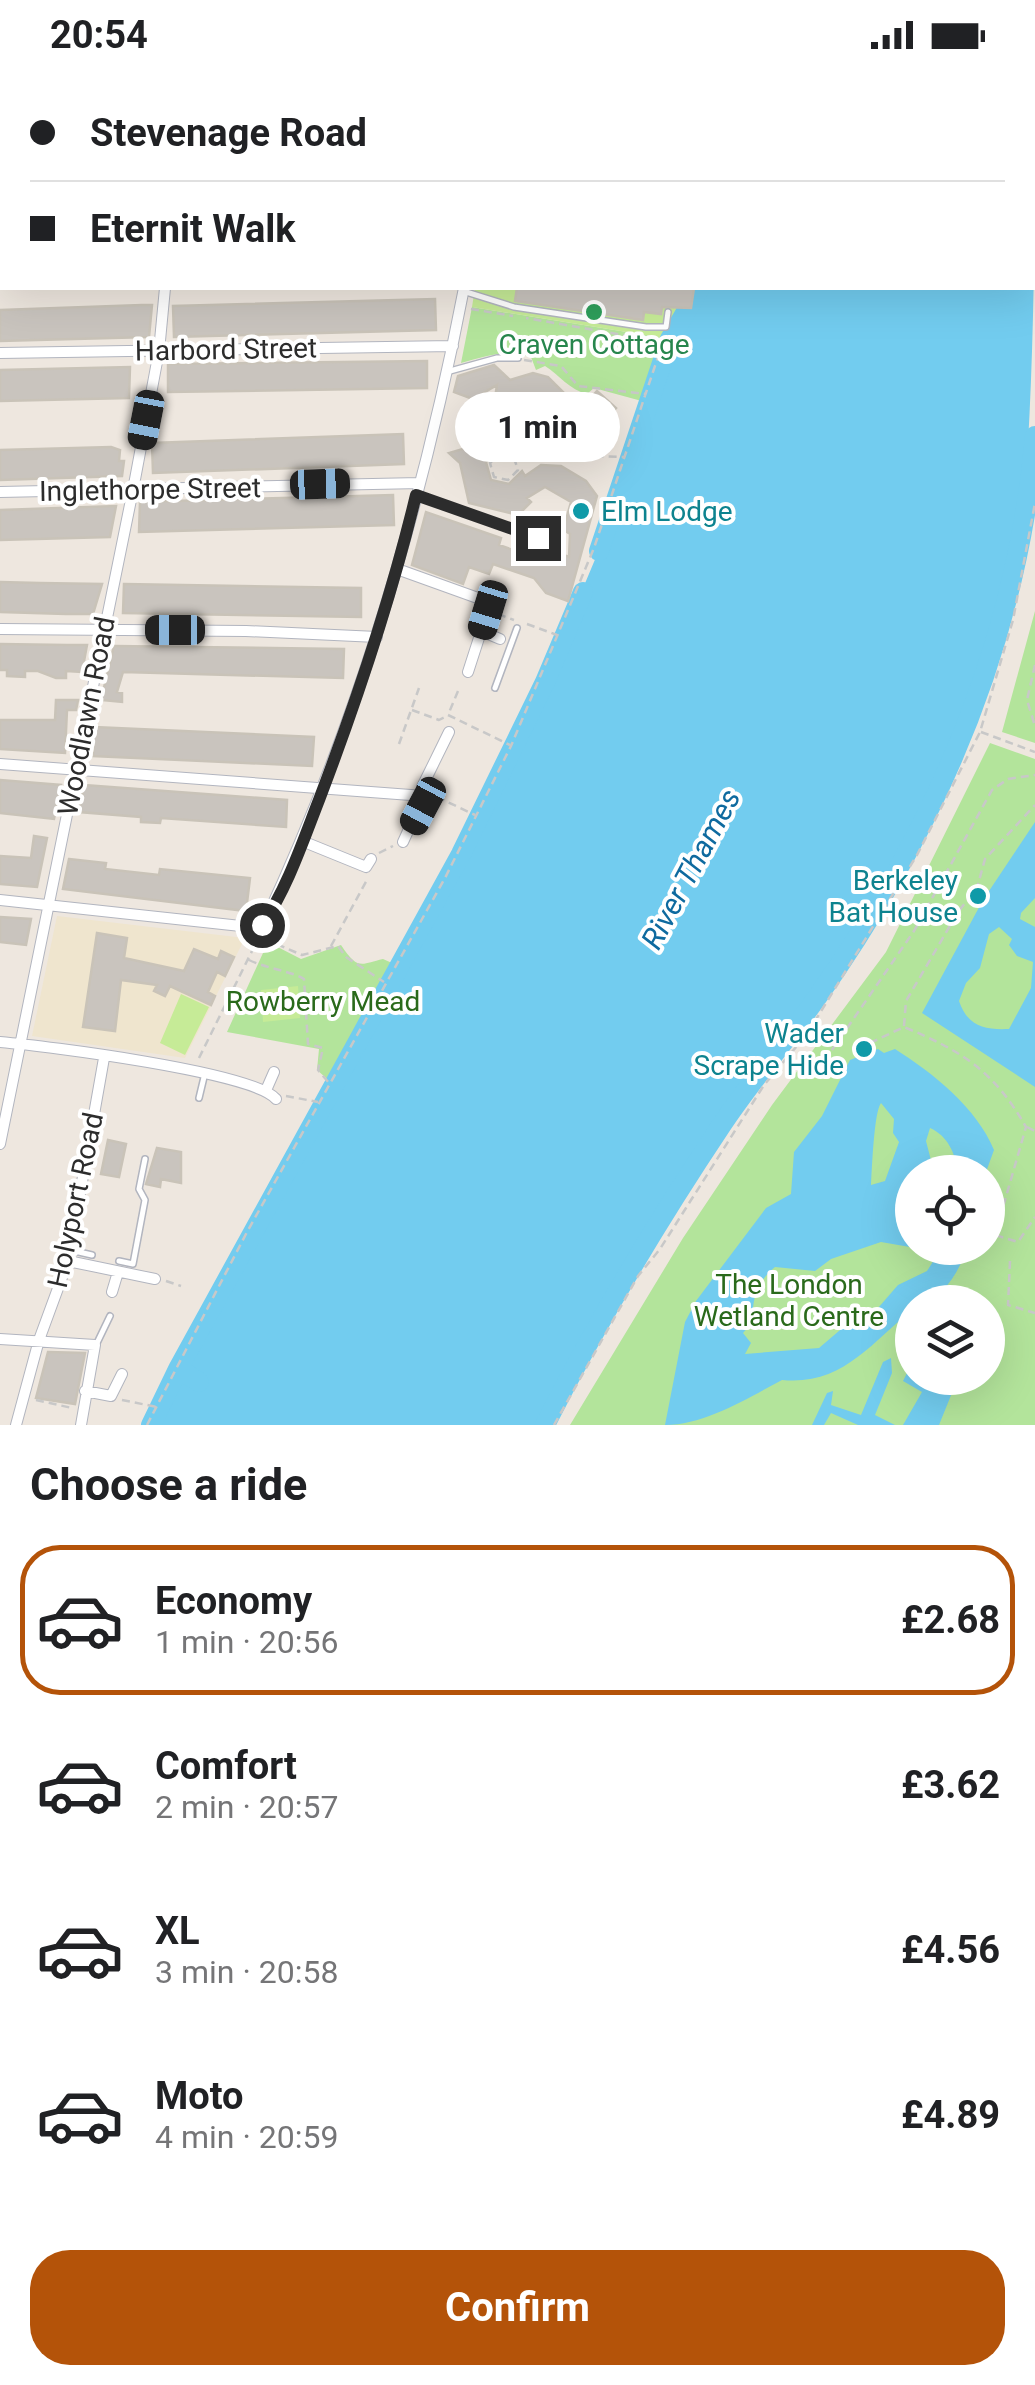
<!DOCTYPE html>
<meta charset="utf-8">
<style>
body{margin:0;font-family:Roboto,sans-serif;background:#f2f2f2;color:#202124;height:100vh;display:flex;flex-direction:column;font-size:38px;white-space:nowrap}
*{box-sizing:border-box;margin:0}
p{font-size:32px;color:#757577}
.icon{flex:none;width:55px;height:55px;fill:none;stroke:currentColor;stroke-width:2;stroke-linecap:round;stroke-linejoin:round}
.map{position:relative;height:1355px;overflow:hidden}
.drawer{display:flex;flex-direction:column;background:#fff;flex:1}
.drawer>*{flex:none}
.hud{position:absolute;left:0px;top:0px;width:1035px;height:220px;box-shadow:0 10px 40px #0002;display:grid;align-content:center;height:220px;padding:0 30px;background:#fff}
.controls{position:absolute;left:895px;top:1085px;display:grid;gap:20px}
.controls a{display:grid;place-items:center;width:110px;height:110px;border-radius:50%;background:#fff;box-shadow:0 10px 40px #0002;font-size:50px}
.end{position:absolute;width:45px;height:45px;margin:-22px;border:12px solid #2c2c2c;background:#fff;box-shadow:0 0 0 5px #fff}
.from{border-radius:50%}
.bubble{position:absolute;height:70px;border-radius:35px;background:#fff;box-shadow:0 10px 40px #0002;font-size:32px;font-weight:700;line-height:70px;text-align:center}
.car{position:absolute;width:30px;height:60px;margin:-30px -15px;border-radius:12px;box-shadow:0 0 8px 2px #0007;background:linear-gradient(#222 24%,#8ab4d8 0 40%,#222 0 76%,#8ab4d8 0 86%,#222 0)}
.hud b{display:flex;align-items:center;gap:35px;height:95px;font-size:38px}
.hud b+b{border-top:2px solid #e0e0e0}
.hud i{width:25px;height:25px;background:#202124}
ul{padding:0;list-style:none}
li{display:flex;align-items:center;gap:30px;height:150px;margin:0 20px 15px;padding:0 10px;border:5px solid transparent;border-radius:40px}
li div{flex:1}
li b{display:block;font-size:38px}
li em{font-style:normal;font-weight:700}
li.active{border-color:#b45309}
li>.icon{width:90px;height:90px;stroke-width:1.5}
h2{padding:0 30px;font-size:45px;line-height:120px}
.cta{display:flex;gap:20px;margin-top:auto;padding:20px 30px}
.cta a{flex:1;height:115px;border-radius:40px;background:#b45309;color:#fff;font-size:40px;font-weight:700;line-height:115px;text-align:center}
.status{display:flex;justify-content:space-between;align-items:center;height:70px;padding:0 50px;background:#fff;direction:ltr}
.status svg{height:28px;fill:currentColor}
.map>svg:first-child{display:block}
</style>
<div class="status"><b>20:54</b><svg viewBox="0 0 49 12"><path d="M0 12V9h3v3zM5 12V6h3v6zM10 12V3h3v9zM15 12V0h3v12zM26 1h20v11H26zM47 4h2v5h-2z"/></svg></div>
<div class="map">
<svg width="1035" height="1355" viewBox="0 0 1035 1355">
<rect width="100%" height="100%" fill="#eee7df"/>
<path fill="#efe5ce" d="M57,846L245,868L185,988L32,966Z"/>
<path fill="#b3e49b" fill-rule="evenodd" d="M472,237L670,269L649,333L594,318L587,324C570,320 559,305 545,296L536,300L531,287C505,279 486,286 461,293Z
M1035,541V673L1002,662Z
M990,673L1035,689V1355H570L683,1168L772,1035L886,882ZM912,1102H988V1178H912ZM912,1232H988V1308H912Z
M268,872L301,889L341,875C358,901 361,894 383,889L392,893L388,899L396,902L333,1014L317,1000L319,979L227,962Z"/>
<path fill="#c6eb97" d="M475,218H700L670,269L472,237Z
M298,916L300,948L263,952L261,920Z
M181,924L209,937L185,985L160,973Z"/>
<path fill="#72ccef" fill-rule="evenodd" d="M737,0H1035C1035,162 1035,331 1019,491C990,648 908,799 817,928C786,971 751,1011 722,1055C657,1152 601,1253 545,1355H151L242,1178L461,784L524,659L604,468L670,269L700,218H1032V2Z
M1035,752V828L1021,843L1020,849L1035,857V1017L922,943L983,830ZM999,857L1012,869L1009,875L1017,886L1033,892L1031,918L1009,959C985,960 968,957 959,931L966,913L980,898L989,864Z
M878,979L884,983L895,979C933,1003 977,1038 994,1080L986,1102H958C955,1083 948,1066 930,1058L926,1071L934,1102H912V1178H968C957,1203 944,1232 912,1232V1240C871,1273 842,1316 782,1310C748,1328 705,1355 665,1355L685,1252L696,1231L766,1138L791,1124L794,1082L822,1046L850,990ZM881,1033L894,1049L893,1063L899,1072L885,1111L871,1115C872,1099 874,1042 881,1033ZM881,1172L927,1180L934,1190L927,1201L898,1215L872,1245L860,1243L819,1278L745,1284L751,1273L743,1263L752,1253C753,1228 755,1214 775,1197L815,1201L831,1189Z
M891,1288L892,1303L875,1345L895,1355H858L831,1343L824,1355H812L827,1323L833,1321L831,1335L861,1345L883,1292Z
M908,1301L925,1312L927,1308H958L939,1355H903L922,1322L903,1311Z"/>
<g fill="none" stroke-linecap="round" stroke-linejoin="round">
<path stroke="#72ccef" stroke-width="20" d="M599,481L670,269L700,218
M199,1312L178,1299L461,784L545,612L583,522
M151,1355L178,1299L190,1306
M545,1355C597,1252 657,1152 721,1056C750,1012 785,972 816,929C935,761 1017,572 1035,366"/>
</g>
<path fill="#c9c4be" stroke="#c9c3b8" stroke-width="2.5" d="M517,218H694L691,238L662,237L661,244L644,242L643,250L515,231Z
M435,229L436,260L174,267L173,236Z
M142,235H152L149,267L0,271V240Z
M427,291V318L168,322V294Z
M494,295L510,310L533,303L548,307L574,333L588,331L597,321L616,338L607,348L578,356L562,352L551,340L556,335L537,330L519,334L515,352L528,365L524,379L514,376L513,383L499,379L486,392L491,410L509,414L522,401L525,406L541,395L561,396L586,411L597,426L568,531L546,523L534,508L493,494L489,504L469,497L463,514L412,495L426,442L501,468L499,475L538,489L542,477L569,487L570,464L555,454L566,450L571,432L545,417L527,428L531,432L518,445L469,433L460,393L449,383L463,379L482,357L491,354L497,315L473,329L454,322L458,306Z
M130,297L129,328L0,331V300Z
M403,364L404,394L153,403L152,373Z
M111,377L120,380L119,391H124L122,406L0,410V380Z
M393,425L394,455L139,462L140,432Z
M116,436L110,467L0,470V440Z
M0,512L40,513L102,514L93,544H66L0,542Z
M124,514L361,518V547L123,543Z
M0,574L67,575H87L82,602L66,601V608H56L38,601H25V607L7,606V600H0Z
M114,576L344,579L343,608L123,602L117,622L122,623V632L101,630Z
M56,630H78L76,640H67L65,683L0,679V650H55Z
M94,657L314,667L312,696L93,686Z
M0,710L61,715L54,749L0,743Z
M84,715L287,730L286,757L161,748L160,753L141,752V747L79,742Z
M34,766L47,768L37,817L0,814V786L31,788Z
M69,789L106,793L105,799L159,805L160,799L250,808L246,841L63,819Z
M0,847L31,849L26,875L0,872Z
M97,863L127,868L124,888L184,901L194,879L218,889L221,881L234,887L225,906L217,902L208,922L215,926L211,935L170,916L165,926L154,921L157,915L121,910L115,961L83,957Z
M108,1070L126,1074L119,1107L101,1104Z
M157,1078L181,1082V1113L161,1109L160,1117L146,1114Z
M48,1282L85,1283L75,1334L36,1328Z"/>
<g fill="none" stroke-linecap="round" stroke-linejoin="round">
<defs>
<path id="lane" d="M0,201H2
M463,221L514,237L646,257H666L668,242
M450,301L497,288H518
M419,426L538,468
M495,618L517,558
M256,871L258,857
M199,1028L205,1003
M70,1180L92,1185
M119,1191L133,1194L145,1130L139,1119L145,1089
M97,1273L110,1246"/>
<path id="street" d="M13,2L42,0
M180,2V0
M489,2V0
M0,4L2,3
M0,283L453,276
M0,422L420,413
M397,499L486,531L488,540L468,602
M0,559L246,561L377,567
M481,561L500,569
M0,694L424,726L403,772
M424,726L422,717L449,662
M302,771L366,797L371,789
M0,830L250,857L265,851C359,650 422,436 464,218
M0,972C46,976 253,1002 276,1029
M267,1018L274,1002
M0,1074L133,420L159,281L165,218
M68,1191L155,1209
M112,1222L118,1202
M0,1269L95,1275L81,1355
M85,1321L111,1326L122,1304
M16,1355L39,1270L68,1191L104,988"/>
</defs>
<use href="#lane" stroke="#b2b5bf" stroke-width="8"/>
<use href="#street" stroke="#b2b5bf" stroke-width="12"/>
<path stroke="#c8c8c8" stroke-width="2.5" stroke-dasharray="8 5" stroke-linecap="butt" d="M471,239L513,246
M524,290L561,296L578,316L646,324
M536,333L546,343L542,357L529,361L518,351L522,337Z
M542,357L571,385L624,387
M500,383L515,391L518,400L508,410L494,407L490,393Z
M516,391L560,377
M498,544L514,550
M527,554L557,565
M1035,595L1027,630L1035,656
M458,621L448,645L510,675
M412,640L439,650L447,646
M981,662L1035,682
M399,674L419,618
M437,727L475,745
M379,783L393,776
M265,869L302,885L338,876L346,887L384,912
M331,876L368,808
M249,890C265,898 294,902 304,909L308,974L323,978L318,1000L329,1013
M904,956L906,931L958,842L977,818L985,789L1035,735
M870,973L904,957C962,981 994,1001 1026,1057L995,1165L1018,1172L1035,1147
M832,980L914,861L992,720L1008,709L1035,705
M199,988L253,879
M286,1026L318,1032
M1027,1057L1035,1061
M1010,1191L1008,1235L1035,1243
M166,1211L181,1216
M36,1330L72,1338
M122,1330L157,1337
M147,1355L247,1162L445,808L511,676L594,478L663,272L526,248
M554,1355L638,1206L660,1179L764,1015L807,964L917,785L980,662L1013,550L1035,433"/>
<use href="#lane" stroke="#fff" stroke-width="5"/>
<use href="#street" stroke="#fff" stroke-width="10"/>
</g>
<g fill="none" stroke-linecap="round" stroke-linejoin="round">
<path stroke="#2c2c2c" stroke-width="12" d="M262,855C287,819 303,771 319,730C357,630 391,529 416,425L538,468"/>
</g>
<circle fill="#2e9e5b" stroke="#fff" stroke-width="4" cx="594" cy="242" r="10"/>
<g fill="#0f9aa8" stroke="#fff" stroke-width="4">
<circle cx="581" cy="441" r="10"/>
<circle cx="978" cy="826" r="10"/>
<circle cx="864" cy="979" r="10"/>
</g>
<g text-anchor="middle" stroke-width="8" stroke-linejoin="round" paint-order="stroke">
<g font-size="28" fill="#27864d" stroke="#fff">
<text x="594" y="284">Craven Cottage</text>
</g>
<g font-size="28" fill="#2c2c2c" stroke="#fff">
<text transform="translate(226 279) rotate(-1)" y="10">Harbord Street</text>
<text transform="translate(150 419) rotate(-1)" y="10">Inglethorpe Street</text>
<text transform="translate(86 646) rotate(-79)" y="10">Woodlawn Road</text>
<text transform="translate(75 1130) rotate(-78)" y="10">Holyport Road</text>
</g>
<g font-size="28" fill="#0d838f" stroke="#fff" text-anchor="end">
<text x="601" y="451" text-anchor="start">Elm Lodge</text>
<text x="958" y="820">Berkeley<tspan x="958" dy="32">Bat House</tspan></text>
<text x="844" y="973">Wader<tspan x="844" dy="32">Scrape Hide</tspan></text>
</g>
<g font-size="28" fill="#2a6a1b" stroke="#fff">
<text x="323" y="941">Rowberry Mead</text>
<text x="789" y="1224">The London<tspan x="789" dy="32">Wetland Centre</tspan></text>
</g>
<g font-size="30" font-style="italic" fill="#0e6a9f" stroke="#fff">
<text transform="translate(691 799) rotate(-62)" y="10">River Thames</text>
</g>
</g>
</svg>
<div class="controls">
<a><svg class="icon" aria-label="locate" viewBox="0 0 24 24"><circle cx="12" cy="12" r="6"/><path d="M12 2v4M12 18v4M2 12h4M18 12h4"/></svg></a>
<a><svg class="icon" aria-label="layers" viewBox="0 0 24 24"><path d="M12 4l9 5-9 5-9-5zM3 14l9 5 9-5"/></svg></a>
</div>
<i class="end from" style="left:262px;top:855px"></i>
<i class="end" style="left:538px;top:468px"></i>
<div class="bubble" style="left:455px;top:322px;width:165px">1 min</div>
<i class="car" style="left:146px;top:350px;rotate:191deg"></i>
<i class="car" style="left:320px;top:414px;rotate:88deg"></i>
<i class="car" style="left:488px;top:540px;rotate:197deg"></i>
<i class="car" style="left:175px;top:560px;rotate:270deg"></i>
<i class="car" style="left:423px;top:736px;rotate:208deg"></i>
<div class="hud">
<b><i class="from"></i>Stevenage Road</b>
<b><i></i>Eternit Walk</b>
</div>
</div>
<section class="drawer">
<h2>Choose a ride</h2>
<ul>
<li class="active"><svg class="icon" aria-label="car" viewBox="0 0 24 24"><path d="M5 17H2v-5l4-1 3-4h7l3 4 3 1v5h-3M9 17h6M6 11h13"/><circle cx="7" cy="17" r="2"/><circle cx="17" cy="17" r="2"/></svg><div><b>Economy</b><p>1 min · 20:56</p></div><em>£2.68</em></li>
<li><svg class="icon" aria-label="car" viewBox="0 0 24 24"><path d="M5 17H2v-5l4-1 3-4h7l3 4 3 1v5h-3M9 17h6M6 11h13"/><circle cx="7" cy="17" r="2"/><circle cx="17" cy="17" r="2"/></svg><div><b>Comfort</b><p>2 min · 20:57</p></div><em>£3.62</em></li>
<li><svg class="icon" aria-label="car" viewBox="0 0 24 24"><path d="M5 17H2v-5l4-1 3-4h7l3 4 3 1v5h-3M9 17h6M6 11h13"/><circle cx="7" cy="17" r="2"/><circle cx="17" cy="17" r="2"/></svg><div><b>XL</b><p>3 min · 20:58</p></div><em>£4.56</em></li>
<li><svg class="icon" aria-label="car" viewBox="0 0 24 24"><path d="M5 17H2v-5l4-1 3-4h7l3 4 3 1v5h-3M9 17h6M6 11h13"/><circle cx="7" cy="17" r="2"/><circle cx="17" cy="17" r="2"/></svg><div><b>Moto</b><p>4 min · 20:59</p></div><em>£4.89</em></li>
</ul>
<div class="cta"><a>Confirm</a></div>
</section>
